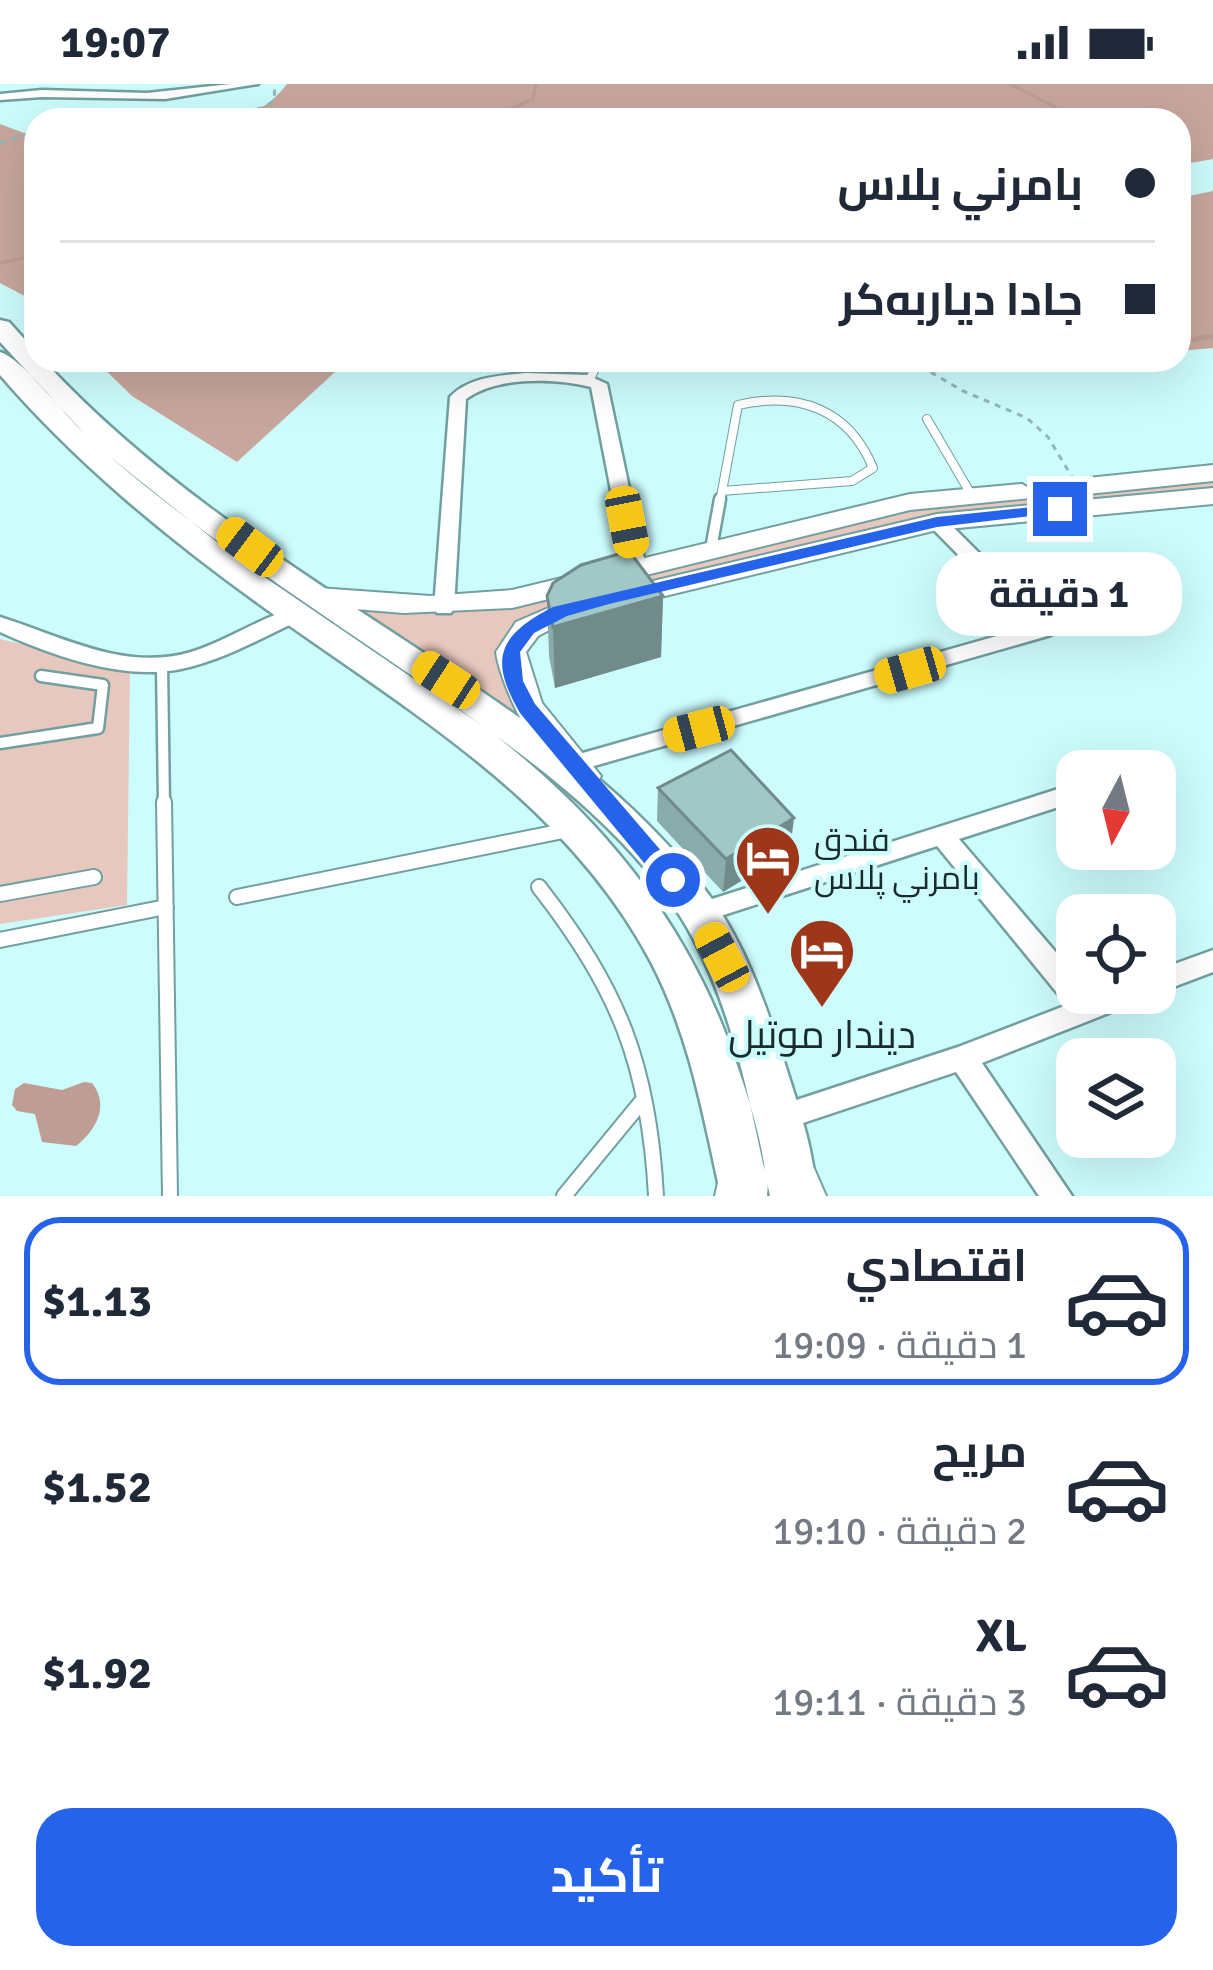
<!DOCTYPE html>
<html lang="ar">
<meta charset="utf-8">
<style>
body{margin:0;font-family:Signika,Cairo,sans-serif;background:#f6f6f7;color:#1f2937;direction:rtl;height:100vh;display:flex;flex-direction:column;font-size:45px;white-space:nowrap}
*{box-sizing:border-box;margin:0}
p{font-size:39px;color:#747a83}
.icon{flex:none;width:66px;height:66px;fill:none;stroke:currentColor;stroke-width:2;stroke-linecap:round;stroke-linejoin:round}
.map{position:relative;height:1112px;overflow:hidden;direction:ltr}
.side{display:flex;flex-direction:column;background:#fff;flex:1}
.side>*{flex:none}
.banner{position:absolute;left:24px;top:24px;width:1167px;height:264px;border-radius:36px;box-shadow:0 12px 48px #0002;direction:rtl;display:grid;align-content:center;height:264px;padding:0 36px;background:#fff}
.needle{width:78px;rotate:187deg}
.tools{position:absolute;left:1056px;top:666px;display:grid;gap:24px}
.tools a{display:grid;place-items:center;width:120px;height:120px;border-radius:24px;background:#fff;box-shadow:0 12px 48px #0002;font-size:60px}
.end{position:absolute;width:54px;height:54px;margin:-27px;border:15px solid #2563eb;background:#fff;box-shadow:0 0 0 6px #fff}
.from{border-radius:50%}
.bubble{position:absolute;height:84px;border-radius:36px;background:#fff;box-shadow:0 12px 48px #0002;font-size:39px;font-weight:700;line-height:84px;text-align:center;direction:rtl}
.car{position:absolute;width:36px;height:72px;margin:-36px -18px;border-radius:15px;box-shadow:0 0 9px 3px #0007;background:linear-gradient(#f5c518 24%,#345 0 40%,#f5c518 0 76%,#345 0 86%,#f5c518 0)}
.banner b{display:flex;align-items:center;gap:42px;height:114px;font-size:45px}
.banner b+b{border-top:3px solid #e0e1e3}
.banner i{width:30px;height:30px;background:#1f2937}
ul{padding:21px 0 0;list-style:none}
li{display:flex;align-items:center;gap:36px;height:168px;margin:0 24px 18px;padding:0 12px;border:6px solid transparent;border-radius:36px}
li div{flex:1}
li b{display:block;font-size:45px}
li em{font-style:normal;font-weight:700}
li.current{border-color:#2563eb}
li>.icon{width:108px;height:108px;stroke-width:1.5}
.button{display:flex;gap:24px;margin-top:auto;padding:24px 36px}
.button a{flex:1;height:138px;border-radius:36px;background:#2563eb;color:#fff;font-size:48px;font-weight:700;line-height:138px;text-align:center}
.status{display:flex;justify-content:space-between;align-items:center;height:84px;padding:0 60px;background:#fff;direction:ltr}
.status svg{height:33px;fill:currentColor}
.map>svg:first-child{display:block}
</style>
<div class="status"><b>19:07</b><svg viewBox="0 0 49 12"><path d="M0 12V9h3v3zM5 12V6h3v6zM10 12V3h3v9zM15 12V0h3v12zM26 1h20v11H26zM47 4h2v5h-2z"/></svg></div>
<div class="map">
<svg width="1213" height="1112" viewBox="0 0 1213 1112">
<rect width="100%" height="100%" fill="#cdfcfd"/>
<path fill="#e7c8bf" d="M1213,389V412L937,438L560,528L511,568L573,680L318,513L444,524L910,418Z
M0,555L130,585L127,821L0,840Z"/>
<path fill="#c7a69d" d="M287,0H1213V75L1179,81V36H194C236,33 260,35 287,0Z
M0,40L24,49L36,48V218L0,199Z
M1213,107V264L1179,267V114Z
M95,276H348L237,378L132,312Z"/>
<path fill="#bd9d94" d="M84,998L92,999C110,1022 96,1046 76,1062L42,1058L35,1030L17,1027L12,1021L15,1005L24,999L62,1006Z"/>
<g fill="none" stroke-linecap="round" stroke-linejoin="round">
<path stroke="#bd9d94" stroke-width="3" d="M1010,0L1055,23L1057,36
M485,36L533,15L536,0
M0,179L36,171"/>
<path stroke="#bd9d94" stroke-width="4.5" d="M1179,258L1213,252"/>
<defs>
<path id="service-far2" d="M867,276L878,280
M590,295L599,276
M927,335L972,412
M720,418L738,321C798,307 849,325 873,384L852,397L722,407"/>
<path id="service-far1" d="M711,465L720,415
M162,581L164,721
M0,659L98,644L103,601L41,592"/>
<path id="service" d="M164,718L170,1112
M539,803C619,906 649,981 656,1112
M0,810L94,793
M237,813L568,746
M0,856L166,823
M564,1112L643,1016"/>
<path id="minor" d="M231,0H258L165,15L42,13L0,16V10L42,6L147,9Z
M525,289L587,291L607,300L646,484L636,490L626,484L591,303C556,294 497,292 466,315L454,524L451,529H437L434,524L450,313C469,293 499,292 525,289Z
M937,432L944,434L1051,541L1054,546L1051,551L573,688L565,686L561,680L565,674L1029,543L930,442L928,438Z
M295,524L302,525L305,530L302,535C263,553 224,576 181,585C123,597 53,572 0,548V533C61,552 125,588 191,568C227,557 259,534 295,524Z
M1153,676L1161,678L1165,684L1161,690L1131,687L1135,681Z
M1077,699V717L959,755L1077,893V909H1143L1139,917L982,979L1072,1112H1039L956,988L779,1047L769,1043L764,1034L769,1025L958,963L1067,921L937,762L699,839L690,836L686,829L690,822Z
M1213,866V888L1155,910L1151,909H1155V887Z"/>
<path id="secondary" d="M1213,381V397L1088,410L1075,402L1088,394Z
M1022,400L1035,408L1031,414L910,426L512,524L404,529L318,522L304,513L318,504L430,512L512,506L910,410Z
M1213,404V420L937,446L570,535L538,552L526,568L542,619L601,692L596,700C551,714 501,605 496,568L516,538L560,519L937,430Z"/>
<path id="primary" d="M0,236L9,238L36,268V276H43C146,388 274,471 401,554C514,628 631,703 712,815C746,863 767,924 785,980C798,1022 815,1068 816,1112H770C751,1026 736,936 694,856C651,774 571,706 496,652C610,741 694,849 739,987C753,1027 766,1071 767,1112H721C703,1031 690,953 651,878C564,714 404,625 259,520C165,452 76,379 0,291V268C22,275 61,326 79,344L84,349L0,258ZM109,372C226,472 359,552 483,642L238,475Z"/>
<path id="trunk" d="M791,1066L809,1073L826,1112H774L768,1098L767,1112H715L723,1076L742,1068L761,1076L766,1088L773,1073Z"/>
</defs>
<use href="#service-far2" stroke="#729f9f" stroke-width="10"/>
<use href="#service-far1" stroke="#729f9f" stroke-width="15"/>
<use href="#service" stroke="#729f9f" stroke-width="18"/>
<use href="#minor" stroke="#729f9f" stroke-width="5"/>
<use href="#secondary" stroke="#729f9f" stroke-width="4"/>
<use href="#primary" stroke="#729f9f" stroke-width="5"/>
<use href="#trunk" stroke="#729f9f" stroke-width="4"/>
<path stroke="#92b7b8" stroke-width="3" stroke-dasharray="6 6" stroke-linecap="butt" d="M162,36L262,24L274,17L275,0
M0,59L36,48
M910,276L963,307L1027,334L1048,353L1072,393"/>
<use href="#service-far2" stroke="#fff" stroke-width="8"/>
<use href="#service-far1" stroke="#fff" stroke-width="10"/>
<use href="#service" stroke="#fff" stroke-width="14"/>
<use href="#minor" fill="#fff" fill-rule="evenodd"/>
<use href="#secondary" fill="#fff" fill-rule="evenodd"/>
<use href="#primary" fill="#fff" fill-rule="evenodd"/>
<use href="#trunk" fill="#fff" fill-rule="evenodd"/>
</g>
<path fill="#8aabab" d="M547,512H663L661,573L555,604L549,572Z
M658,704L790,767L723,808L657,737Z"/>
<path fill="#718b8b" d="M663,512L661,573L555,604L553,543Z
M794,734L790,767L723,808L726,775Z"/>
<path fill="#a1c7c7" stroke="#718b8b" stroke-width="3" d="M629,467L663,512L553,543L547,512L553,499L581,481Z
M731,666L794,734L726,775L658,704Z"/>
<path fill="#2563eb" d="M1060,420L1066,421V428L937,443L609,520L567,532L534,549L520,568L523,597L535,620L681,790V803H664L520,629C488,574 499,551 553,523L937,433Z"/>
<defs>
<symbol id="hotel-pin" viewBox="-11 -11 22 30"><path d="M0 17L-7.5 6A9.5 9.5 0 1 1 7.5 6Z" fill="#9e3619" stroke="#cdfcfd"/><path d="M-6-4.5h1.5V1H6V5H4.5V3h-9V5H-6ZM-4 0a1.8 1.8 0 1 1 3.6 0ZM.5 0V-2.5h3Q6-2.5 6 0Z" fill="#fff"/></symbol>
</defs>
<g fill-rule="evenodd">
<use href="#hotel-pin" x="730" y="736" width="76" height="104"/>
<use href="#hotel-pin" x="784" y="829" width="76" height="104"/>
</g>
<g text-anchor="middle" stroke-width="9" stroke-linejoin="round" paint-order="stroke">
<g font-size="33" fill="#192b2c" stroke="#cdfcfd" text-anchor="start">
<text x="814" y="767">فندق<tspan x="814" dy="38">بامرني پلاس</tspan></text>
</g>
<g font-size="39" fill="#192b2c" stroke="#cdfcfd">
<text x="822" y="964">ديندار موتيل</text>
</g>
</g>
</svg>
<div class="tools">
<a><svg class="needle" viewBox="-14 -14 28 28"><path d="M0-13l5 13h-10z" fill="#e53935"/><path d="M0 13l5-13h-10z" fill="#747a83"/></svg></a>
<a><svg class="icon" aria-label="locate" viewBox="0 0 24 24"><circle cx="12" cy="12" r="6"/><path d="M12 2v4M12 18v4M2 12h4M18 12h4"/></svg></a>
<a><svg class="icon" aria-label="layers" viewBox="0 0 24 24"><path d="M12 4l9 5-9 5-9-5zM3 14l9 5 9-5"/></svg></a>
</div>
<i class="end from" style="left:673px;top:796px"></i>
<i class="end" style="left:1060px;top:425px"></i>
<div class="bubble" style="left:936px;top:468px;width:246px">1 دقيقة</div>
<i class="car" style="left:627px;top:438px;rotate:169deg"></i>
<i class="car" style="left:250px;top:463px;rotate:307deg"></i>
<i class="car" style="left:910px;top:586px;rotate:254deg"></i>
<i class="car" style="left:446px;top:596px;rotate:303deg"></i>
<i class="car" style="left:699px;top:645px;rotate:255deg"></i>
<i class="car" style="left:722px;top:873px;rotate:332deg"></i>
<div class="banner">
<b><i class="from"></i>بامرني بلاس</b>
<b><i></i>جادا دیاربه‌كر</b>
</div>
</div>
<section class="side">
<ul>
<li class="current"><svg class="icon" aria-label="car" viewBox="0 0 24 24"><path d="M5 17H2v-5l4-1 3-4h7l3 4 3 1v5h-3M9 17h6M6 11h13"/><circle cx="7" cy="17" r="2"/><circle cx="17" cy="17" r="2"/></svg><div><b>اقتصادي</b><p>1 دقيقة · 19:09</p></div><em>$1.13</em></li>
<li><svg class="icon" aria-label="car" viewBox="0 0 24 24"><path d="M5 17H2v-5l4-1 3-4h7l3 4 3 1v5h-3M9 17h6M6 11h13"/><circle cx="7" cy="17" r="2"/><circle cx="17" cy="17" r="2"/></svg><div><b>مريح</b><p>2 دقيقة · 19:10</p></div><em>$1.52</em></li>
<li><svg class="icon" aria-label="car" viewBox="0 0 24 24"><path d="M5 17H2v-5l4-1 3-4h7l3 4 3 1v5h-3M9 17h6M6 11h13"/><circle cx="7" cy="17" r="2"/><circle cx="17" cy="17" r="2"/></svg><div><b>XL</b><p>3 دقيقة · 19:11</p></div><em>$1.92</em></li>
</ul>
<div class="button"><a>تأكيد</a></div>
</section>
